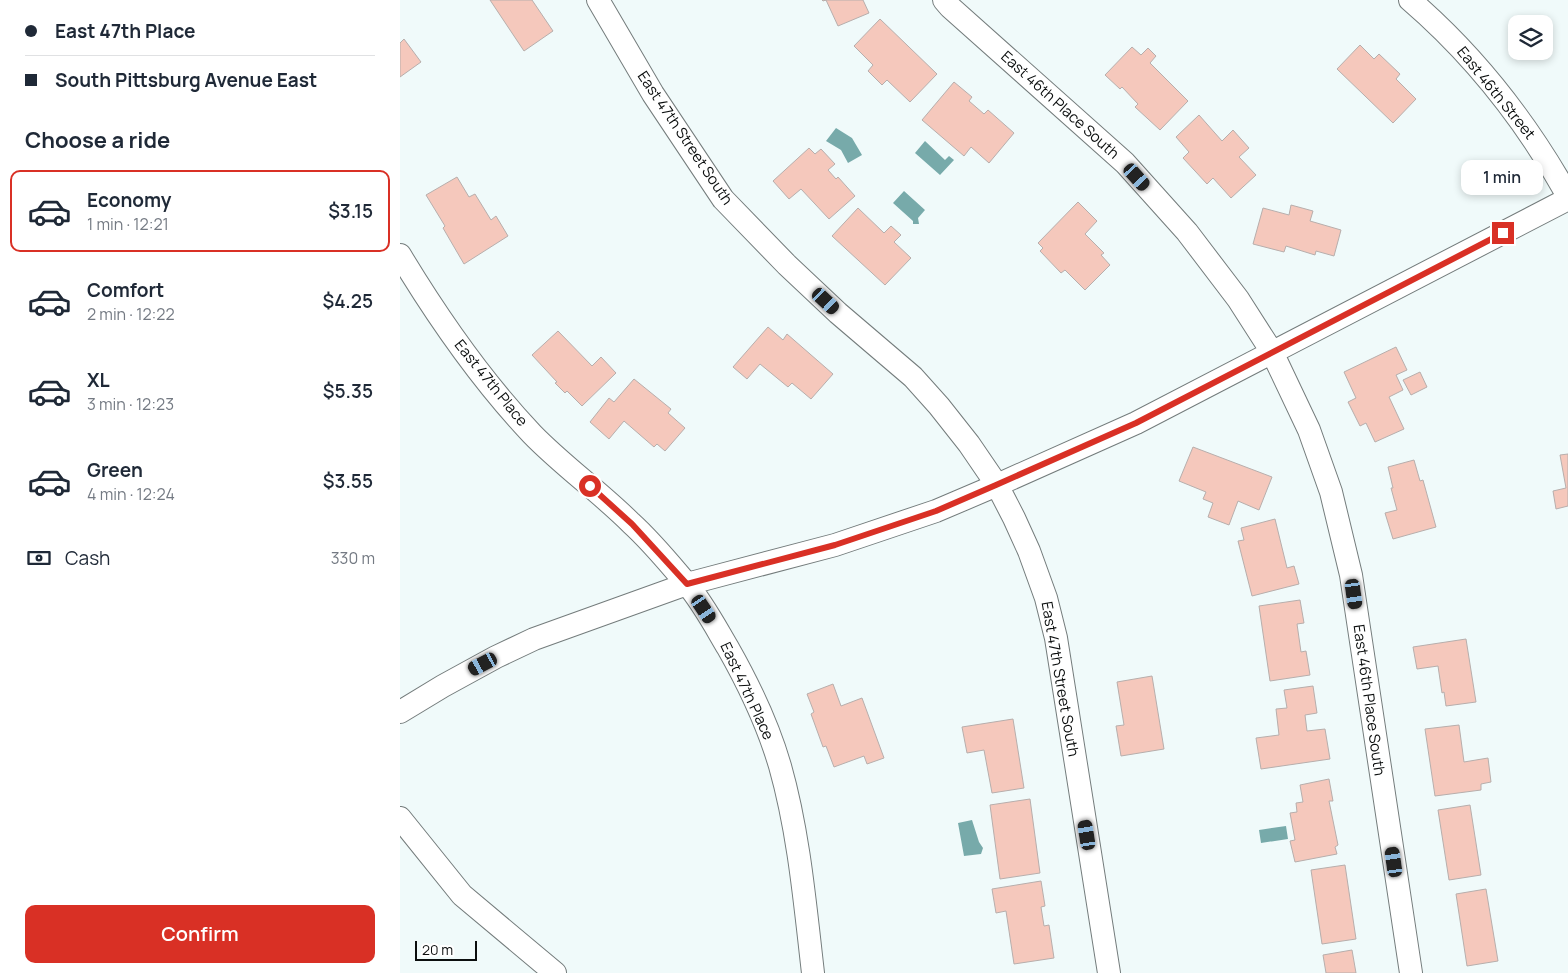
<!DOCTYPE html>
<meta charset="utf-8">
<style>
body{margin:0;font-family:Manrope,sans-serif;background:#f6f6f7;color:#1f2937;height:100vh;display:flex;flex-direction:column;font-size:19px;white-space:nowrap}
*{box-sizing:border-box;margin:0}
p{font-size:16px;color:#747a83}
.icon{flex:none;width:28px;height:28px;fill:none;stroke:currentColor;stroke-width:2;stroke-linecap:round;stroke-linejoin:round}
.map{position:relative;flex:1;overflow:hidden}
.panel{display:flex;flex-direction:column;background:#fff;width:400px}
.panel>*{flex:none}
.hud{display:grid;align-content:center;height:110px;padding:0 25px;background:#fff}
.fabs{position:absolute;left:1108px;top:15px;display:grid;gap:10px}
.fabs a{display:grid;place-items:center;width:45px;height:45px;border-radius:10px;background:#fff;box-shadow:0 2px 8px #0003;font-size:25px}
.scale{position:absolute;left:15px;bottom:12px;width:62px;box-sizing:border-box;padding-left:5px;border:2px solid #0b0e0e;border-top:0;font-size:14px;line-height:18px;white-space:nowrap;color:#0b0e0e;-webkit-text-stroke:4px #fff;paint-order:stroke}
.end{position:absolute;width:22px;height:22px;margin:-11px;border:6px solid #d93025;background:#fff;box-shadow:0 0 0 2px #fff}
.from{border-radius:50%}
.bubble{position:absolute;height:35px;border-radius:10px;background:#fff;box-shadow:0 2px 8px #0003;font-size:16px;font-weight:600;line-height:35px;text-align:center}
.car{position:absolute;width:15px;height:30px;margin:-15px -8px;border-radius:6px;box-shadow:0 0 4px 1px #0007;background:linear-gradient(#222 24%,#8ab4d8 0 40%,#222 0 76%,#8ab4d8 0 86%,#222 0)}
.hud b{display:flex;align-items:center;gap:18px;height:48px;font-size:19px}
.hud b+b{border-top:1px solid #e0e1e3}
.hud i{width:12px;height:12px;background:#1f2937}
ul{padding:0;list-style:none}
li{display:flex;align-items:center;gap:15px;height:82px;margin:0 10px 8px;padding:0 15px;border:2px solid transparent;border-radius:10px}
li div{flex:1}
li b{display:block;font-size:19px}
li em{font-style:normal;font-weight:600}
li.active{border-color:#d93025}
li>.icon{width:45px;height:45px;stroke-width:1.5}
h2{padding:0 25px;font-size:22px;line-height:60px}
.pay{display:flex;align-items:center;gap:12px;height:55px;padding:0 25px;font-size:19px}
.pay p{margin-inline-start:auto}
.button{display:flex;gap:10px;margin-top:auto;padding:10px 25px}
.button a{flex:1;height:58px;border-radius:10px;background:#d93025;color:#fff;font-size:20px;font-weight:600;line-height:58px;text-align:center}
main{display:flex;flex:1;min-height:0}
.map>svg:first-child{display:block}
</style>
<main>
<section class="panel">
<div class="hud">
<b><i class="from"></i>East 47th Place</b>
<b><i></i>South Pittsburg Avenue East</b>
</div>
<h2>Choose a ride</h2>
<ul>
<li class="active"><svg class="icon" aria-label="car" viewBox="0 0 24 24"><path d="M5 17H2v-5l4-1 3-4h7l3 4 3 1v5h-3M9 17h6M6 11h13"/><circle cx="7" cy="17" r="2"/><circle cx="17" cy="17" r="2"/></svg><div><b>Economy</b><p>1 min · 12:21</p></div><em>$3.15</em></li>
<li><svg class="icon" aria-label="car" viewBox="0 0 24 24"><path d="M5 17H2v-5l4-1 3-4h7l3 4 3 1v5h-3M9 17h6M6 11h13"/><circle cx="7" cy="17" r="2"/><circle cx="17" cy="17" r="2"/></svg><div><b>Comfort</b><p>2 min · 12:22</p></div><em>$4.25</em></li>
<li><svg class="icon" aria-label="car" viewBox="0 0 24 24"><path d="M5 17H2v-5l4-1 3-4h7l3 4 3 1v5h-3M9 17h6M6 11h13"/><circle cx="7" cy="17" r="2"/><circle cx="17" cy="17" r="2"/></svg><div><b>XL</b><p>3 min · 12:23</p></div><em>$5.35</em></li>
<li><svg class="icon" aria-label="car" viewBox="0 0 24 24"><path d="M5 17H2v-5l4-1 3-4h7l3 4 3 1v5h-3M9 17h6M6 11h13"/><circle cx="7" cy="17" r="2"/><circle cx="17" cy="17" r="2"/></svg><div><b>Green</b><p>4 min · 12:24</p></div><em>$3.55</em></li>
</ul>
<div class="pay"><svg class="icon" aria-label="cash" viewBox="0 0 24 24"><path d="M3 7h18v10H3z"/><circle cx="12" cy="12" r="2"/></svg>Cash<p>330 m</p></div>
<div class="button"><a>Confirm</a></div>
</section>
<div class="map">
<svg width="1168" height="973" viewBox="0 0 1168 973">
<rect width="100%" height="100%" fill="#f0fafa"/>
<path fill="#7aa" d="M436,128L452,138L462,155L448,163L441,150L426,141Z
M525,141L545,160L549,156L554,160L540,175L515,153Z
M504,191L525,210L518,218L519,224H513V221L493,203Z
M572,820L579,842L583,848L581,854L564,856L558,823Z
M886,826L888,839L861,843L859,830Z"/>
<path fill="#f5c8bc" stroke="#b7aeac" d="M90,0H132L153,31L124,51Z
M422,0H463L469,13L438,26L426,0L423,1Z
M480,19L537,74L510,102L487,80L482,85L468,71L473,65L454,46Z
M4,39L21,62L0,77V43Z
M960,45L974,59L979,54L1000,74L996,79L1016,99L993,123L937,69Z
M732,47L741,55L748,48L756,56L750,63L788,101L760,130L735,107L738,104L722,87L720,89L705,75Z
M554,82L572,97L569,101L584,114L588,110L614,133L589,163L571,147L564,156L522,120Z
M799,115L822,141L833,130L849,148L839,157L856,175L831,198L813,178L807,184L783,158L789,152L776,137Z
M409,148L415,154L421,149L435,164L428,170L436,179L438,177L455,196L429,219L401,189L389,199L373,181Z
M57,177L69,197L75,194L91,220L96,216L108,236L64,264L43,228L45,226L26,195Z
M678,202L697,221L685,234L704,253L701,255L710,265L685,290L665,270L661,273L640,251L643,248L638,243Z
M891,205L913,211L910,221L941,230L934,256L916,251L915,255L886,246L884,252L853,244L863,208L889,215Z
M458,208L484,233L491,226L501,235L494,242L511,258L485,285L432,236Z
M368,327L383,340L387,334L433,374L411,399L392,383L388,387L360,364L347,379L333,367Z
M158,331L192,366L201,357L216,373L182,406L167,391L165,393L155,383L157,382L132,355Z
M996,347L1007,370L996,375L1003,390L989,397L1004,429L975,442L966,423L960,426L948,402L956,398L944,372Z
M1020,372L1027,387L1011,395L1003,380Z
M234,379L271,409L268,413L285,428L265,451L257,444L254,447L224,421L209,439L190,422L209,398L214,402Z
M793,447L872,477L859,510L838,501L829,525L808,517L813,503L803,499L806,492L779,481Z
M1168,454V506L1156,509L1153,491L1166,488L1160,455Z
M1014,460L1020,481L1023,480L1036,527L993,539L985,513L997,510L991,488H993L988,467Z
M875,519L887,568L894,566L899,584L852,596L838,541L844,540L841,528Z
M900,600L904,623L897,624L901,652L906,651L910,675L870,681L859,606Z
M1066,639L1076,702L1046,706L1044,692L1042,693L1038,666L1017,669L1013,647Z
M752,676L764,749L721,756L716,726L724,725L717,682Z
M433,684L441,706L462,698L484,758L467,764L464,756L434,767L426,746L423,747L411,714L414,712L407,694Z
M913,686L917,713L905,715L907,731L925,729L930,759L861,769L856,738L879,735L876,709L887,708L884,690Z
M613,719L624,788L592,793L584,750L567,753L562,727Z
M1059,725L1064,762L1088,758L1091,782L1081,784V790L1035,796L1025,729Z
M929,779L933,801H929L938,845L935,847L937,854L895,862L890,841L895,840L890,813L897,812L896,803L903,802L900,785Z
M630,799L640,873L600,879L590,805Z
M1070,805L1081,875L1049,880L1038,810Z
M945,865L956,939L922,944L911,870Z
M641,881L645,906L641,907L644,926L649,925L654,958L614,964L606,911L596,913L592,889Z
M1086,889L1098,961L1067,966L1056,894Z
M952,950L956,973H926L923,955Z"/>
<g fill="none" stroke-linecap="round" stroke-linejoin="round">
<defs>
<path id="minor" d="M198,0L253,94L323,199L387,265L438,313L513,377L539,406L569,444L597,485L614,518L629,551L646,598L656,638L709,973
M544,0L550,7L725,163L787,232L838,299L872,352L909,430L931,492L951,575L1011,973
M1010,0C1074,55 1127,123 1168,196
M0,255C38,318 81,380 132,434C163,466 200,492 231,523C251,541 269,563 286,583C303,603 315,626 328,648C349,685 368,725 380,766C399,833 405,904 413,973
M0,712L43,686L96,657L134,639L287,584L435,545L536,511L597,485L736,423L1168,199
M0,818L62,895L155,973"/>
</defs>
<use href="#minor" stroke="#747c7c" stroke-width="24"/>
<use href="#minor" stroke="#fff" stroke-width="22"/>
</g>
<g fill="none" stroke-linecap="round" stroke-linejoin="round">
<path stroke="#d93025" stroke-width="6" d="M190,486L232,524L287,584L435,545L536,511L596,485L736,423L1103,233"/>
</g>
<g text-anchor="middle" stroke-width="4.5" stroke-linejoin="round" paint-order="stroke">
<g font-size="15" fill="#0b0e0e" stroke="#fff">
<text transform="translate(1096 93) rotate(51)" y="5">East 46th Street</text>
<text transform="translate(660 105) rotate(42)" y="5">East 46th Place South</text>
<text transform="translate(285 138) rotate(56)" y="5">East 47th Street South</text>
<text transform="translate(91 383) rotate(51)" y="5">East 47th Place</text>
<text transform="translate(660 679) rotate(80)" y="5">East 47th Street South</text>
<text transform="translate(347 691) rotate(65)" y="5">East 47th Place</text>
<text transform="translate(969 700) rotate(82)" y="5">East 46th Place South</text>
</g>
</g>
</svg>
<div class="fabs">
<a><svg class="icon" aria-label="layers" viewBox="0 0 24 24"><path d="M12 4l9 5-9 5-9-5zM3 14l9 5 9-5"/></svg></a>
</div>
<div class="scale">20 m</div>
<i class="end from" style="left:190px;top:486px"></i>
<i class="end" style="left:1103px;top:233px"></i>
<div class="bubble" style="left:1061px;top:160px;width:82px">1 min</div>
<i class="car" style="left:737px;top:177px;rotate:138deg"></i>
<i class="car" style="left:426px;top:301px;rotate:133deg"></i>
<i class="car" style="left:954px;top:594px;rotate:172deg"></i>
<i class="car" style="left:304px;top:609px;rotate:146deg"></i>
<i class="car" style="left:83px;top:664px;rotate:242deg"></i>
<i class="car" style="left:687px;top:835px;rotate:351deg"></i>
<i class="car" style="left:994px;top:862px;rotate:352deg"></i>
</div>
</main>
